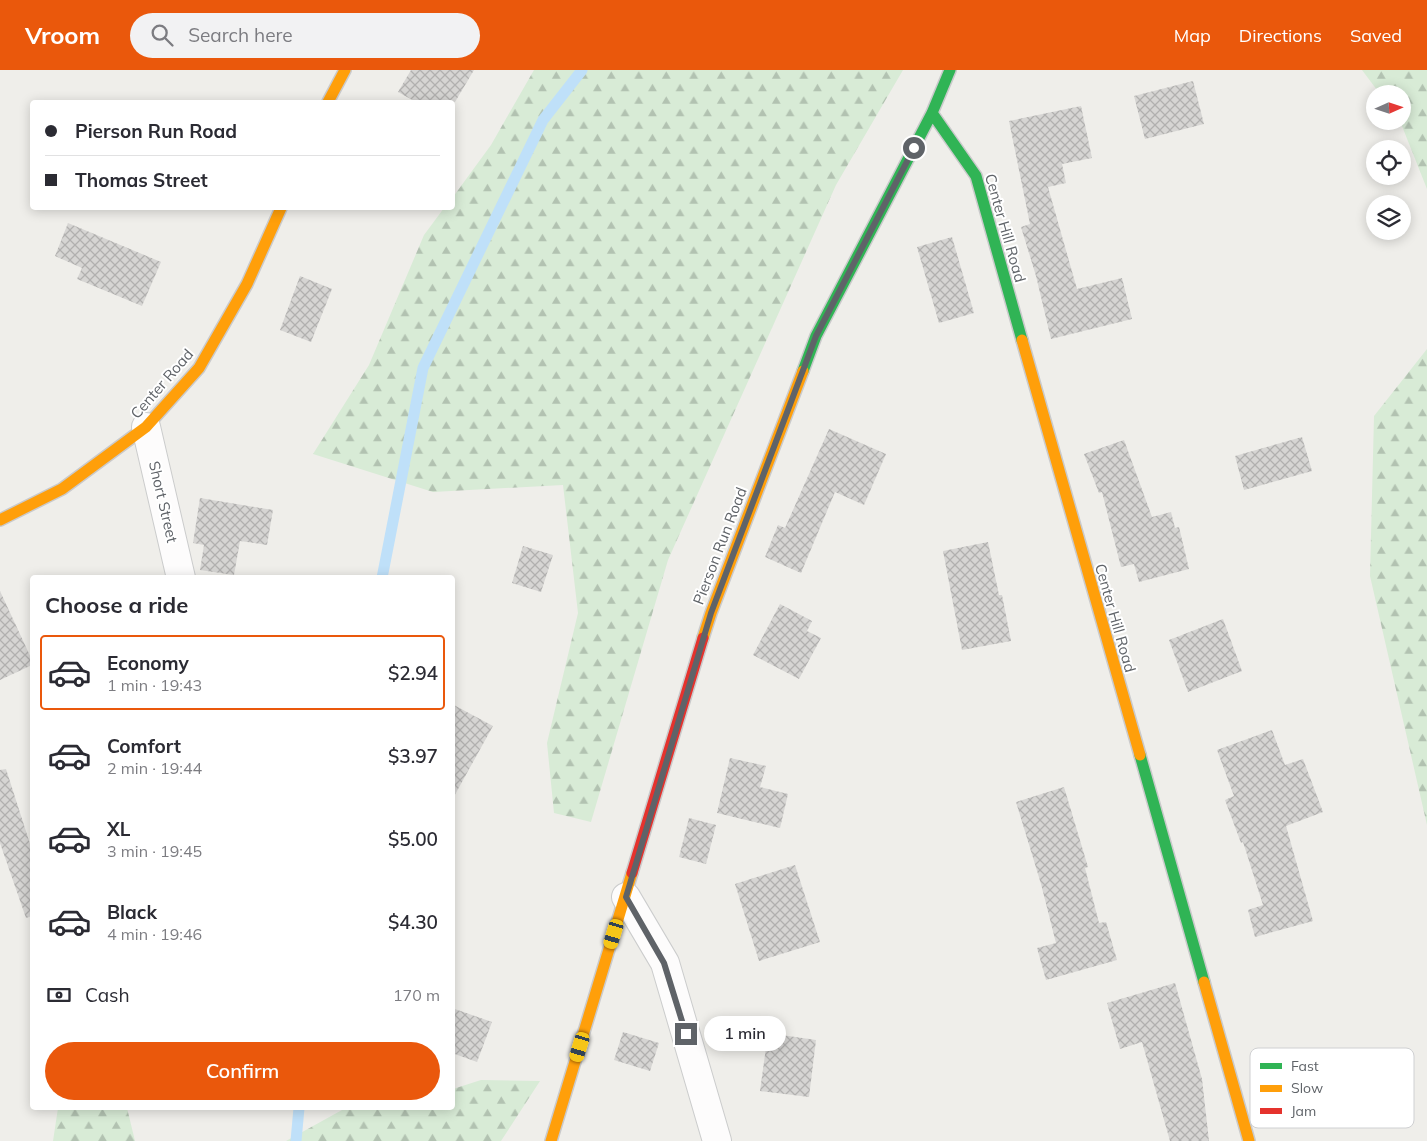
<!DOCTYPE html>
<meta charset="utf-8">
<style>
body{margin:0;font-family:Mulish,sans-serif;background:#f2f2f3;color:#2b2b33;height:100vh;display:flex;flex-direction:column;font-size:19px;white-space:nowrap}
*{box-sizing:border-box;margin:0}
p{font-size:16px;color:#7c7c81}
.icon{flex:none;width:28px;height:28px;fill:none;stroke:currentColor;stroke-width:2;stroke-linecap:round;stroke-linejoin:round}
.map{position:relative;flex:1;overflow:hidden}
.side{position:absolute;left:30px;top:505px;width:425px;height:535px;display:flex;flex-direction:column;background:#fff;border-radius:5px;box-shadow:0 2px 12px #0003}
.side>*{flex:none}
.hud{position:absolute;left:30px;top:30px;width:425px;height:110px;border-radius:5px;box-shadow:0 2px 12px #0003;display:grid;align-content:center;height:110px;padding:0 15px;background:#fff}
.needle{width:32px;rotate:87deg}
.controls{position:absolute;left:1366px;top:15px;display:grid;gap:10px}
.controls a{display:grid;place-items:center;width:45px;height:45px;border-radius:50%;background:#fff;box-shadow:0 2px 12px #0003;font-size:25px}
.end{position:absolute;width:22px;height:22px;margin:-11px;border:6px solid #5f6368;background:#fff;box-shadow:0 0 0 2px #fff}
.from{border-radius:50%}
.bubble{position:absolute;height:35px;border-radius:18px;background:#fff;box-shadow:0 2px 12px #0003;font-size:16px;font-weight:600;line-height:35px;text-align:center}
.car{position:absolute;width:15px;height:30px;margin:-15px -8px;border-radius:6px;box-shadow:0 0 4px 1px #0007;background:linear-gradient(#f5c518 24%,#345 0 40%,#f5c518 0 76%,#345 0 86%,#f5c518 0)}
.hud b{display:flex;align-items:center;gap:18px;height:48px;font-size:19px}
.hud b+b{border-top:1px solid #e1e1e2}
.hud i{width:12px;height:12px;background:#2b2b33}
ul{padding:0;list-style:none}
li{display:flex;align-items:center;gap:15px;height:75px;margin:0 10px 8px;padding:0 5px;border:2px solid transparent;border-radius:5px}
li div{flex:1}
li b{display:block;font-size:19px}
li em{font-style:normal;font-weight:600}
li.on{border-color:#ea580c}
li>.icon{width:45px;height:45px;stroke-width:1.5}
h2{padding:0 15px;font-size:22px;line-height:60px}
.pay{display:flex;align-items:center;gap:12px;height:55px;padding:0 15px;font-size:19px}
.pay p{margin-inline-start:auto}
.button{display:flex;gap:10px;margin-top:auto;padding:10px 15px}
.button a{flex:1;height:58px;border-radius:30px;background:#ea580c;color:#fff;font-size:20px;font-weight:600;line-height:58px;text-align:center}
header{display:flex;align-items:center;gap:30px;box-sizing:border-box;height:70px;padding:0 25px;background:#ea580c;color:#fff}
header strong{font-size:24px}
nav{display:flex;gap:28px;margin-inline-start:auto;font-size:18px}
.search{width:350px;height:45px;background:#f2f2f3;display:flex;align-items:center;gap:12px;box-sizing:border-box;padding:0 18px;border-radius:28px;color:#7c7c81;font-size:19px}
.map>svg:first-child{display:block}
</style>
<header>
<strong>Vroom</strong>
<div class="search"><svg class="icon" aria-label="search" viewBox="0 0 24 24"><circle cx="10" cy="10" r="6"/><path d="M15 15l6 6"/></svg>Search here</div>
<nav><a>Map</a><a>Directions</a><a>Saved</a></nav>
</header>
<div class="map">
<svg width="1427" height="1071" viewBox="0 0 1427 1071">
<defs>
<pattern id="forest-firs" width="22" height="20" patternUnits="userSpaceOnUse" patternTransform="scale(1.25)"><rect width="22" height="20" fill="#d8ebd6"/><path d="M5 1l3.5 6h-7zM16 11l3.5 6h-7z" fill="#b2c2b1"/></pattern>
<pattern id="building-cross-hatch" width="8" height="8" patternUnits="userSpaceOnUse" patternTransform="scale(1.25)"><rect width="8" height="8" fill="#d6d5d3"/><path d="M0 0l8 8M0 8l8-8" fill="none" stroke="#b1b0af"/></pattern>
</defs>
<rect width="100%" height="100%" fill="#efeeea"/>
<path fill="url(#forest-firs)" d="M534,0H903L836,115L668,490L591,752L554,743L547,673L578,543L563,415L433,422L313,384L369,295L424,165L444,138H452L453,127L491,75Z
M1362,0H1427V119L1400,51H1402V24H1380Z
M1427,279V755L1370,506L1374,346Z
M481,1010L540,1011L501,1071H286L342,1040L375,1038H452L453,1019Z
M58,1038H127L135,1071H53Z"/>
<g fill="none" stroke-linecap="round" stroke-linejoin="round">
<path stroke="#bfe0f9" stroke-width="11" d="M382,508L423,298L543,50L582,0
M296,1071L299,1038"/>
</g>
<path fill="url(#building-cross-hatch)" d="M411,0H474L455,32H416L398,22Z
M1193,11L1204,54L1145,69L1134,26Z
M1081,36L1092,88L1062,94L1066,113L1048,117L1077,219L1122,208L1132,249L1051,269L1036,206L1021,157L1030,154L1009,51Z
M68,153L161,192L142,236L77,209L82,198L55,186Z
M952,167L974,243L939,253L917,177Z
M300,206L332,219L311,272L280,260Z
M829,359L886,384L864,435L835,422L801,503L765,487L778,455L785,458Z
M1302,367L1312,401L1244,420L1235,386Z
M1124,370L1152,447L1171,442L1175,458L1179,457L1189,499L1139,512L1134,494L1121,497L1102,422L1099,423L1084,384Z
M200,428L273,440L267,475L240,471L234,505L200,500L204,475L193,473Z
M988,472L999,525H1002L1011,571L962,580L943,481Z
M523,476L553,485L541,522L512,513Z
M0,521L32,590V595L0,610Z
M780,534L812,551L807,561L821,568L799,609L753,585Z
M1223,549L1242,601L1188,622L1169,570Z
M452,634L493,656L452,730Z
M1272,660L1285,695L1303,689L1323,742L1286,756L1313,851L1255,867L1248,840L1263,835L1243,772L1241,773L1225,730L1234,726L1217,680Z
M730,688L766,696L760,717L788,724L780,758L717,743Z
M6,699L32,780V846L26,848L0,773V700Z
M1064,717L1088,797L1085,798L1099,853L1106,852L1117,890L1046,910L1037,878L1056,873L1041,814L1016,732Z
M689,748L716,755L706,794L679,787Z
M795,795L820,872L759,891L735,814Z
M1175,913L1202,1009L1209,1071H1170L1142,972L1120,979L1107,933Z
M452,938L492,952L477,992L452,983Z
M623,962L659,973L650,1001L614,990Z
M768,963L816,970L809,1027L760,1021Z"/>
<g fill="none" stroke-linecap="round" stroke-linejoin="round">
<defs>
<path id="street" d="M146,357L181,508
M626,827L665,893L717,1071"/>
<path id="fast" d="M932,43L976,106L1022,270
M803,301L816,266L932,43L950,0
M1140,685L1204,912"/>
<path id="slow" d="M328,32L345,0
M1022,270L1140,685
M0,450L62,419L146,357L199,298L247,214L281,138
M703,568L711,543L803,301
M1204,912L1249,1071
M551,1071L632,803"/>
<path id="jam" d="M632,803L703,568"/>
</defs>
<use href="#street" stroke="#cbcccc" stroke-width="30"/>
<use href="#fast" stroke="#cacacb" stroke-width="14"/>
<use href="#slow" stroke="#cacacb" stroke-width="14"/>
<use href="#jam" stroke="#cacacb" stroke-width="14"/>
<use href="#street" stroke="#fdfcfc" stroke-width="28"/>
<use href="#fast" stroke="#30b455" stroke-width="11"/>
<use href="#slow" stroke="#ff9f0a" stroke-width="11"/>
<use href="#jam" stroke="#e5322d" stroke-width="11"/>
</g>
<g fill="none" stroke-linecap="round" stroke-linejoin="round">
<path stroke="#5f6368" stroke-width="6" d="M686,964L664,893L626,827L711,543L816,266L914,78"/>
</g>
<g text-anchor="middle" stroke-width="4" stroke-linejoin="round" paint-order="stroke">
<g font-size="15" fill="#5f6368" stroke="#fff">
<text transform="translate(1005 158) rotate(74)" y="5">Center Hill Road</text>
<text transform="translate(162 314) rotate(-49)" y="5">Center Road</text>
<text transform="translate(163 432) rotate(77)" y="5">Short Street</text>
<text transform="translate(720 476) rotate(-69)" y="5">Pierson Run Road</text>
<text transform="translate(1115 548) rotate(74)" y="5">Center Hill Road</text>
</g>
</g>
<rect x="1250" y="978" width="164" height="80" rx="8" fill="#fff" stroke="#cfd0d2" stroke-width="1"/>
<rect x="1260" y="993" width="22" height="6" fill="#30b455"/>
<rect x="1260" y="1015" width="22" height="7" fill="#ff9f0a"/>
<rect x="1260" y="1038" width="22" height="6" fill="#e5322d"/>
<g font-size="14" fill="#5f6368">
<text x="1291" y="1001">Fast</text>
<text x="1291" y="1023">Slow</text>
<text x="1291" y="1046">Jam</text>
</g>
</svg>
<div class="controls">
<a><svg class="needle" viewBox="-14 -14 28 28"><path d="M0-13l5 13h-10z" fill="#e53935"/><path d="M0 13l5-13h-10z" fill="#7c7c81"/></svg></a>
<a><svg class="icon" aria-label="locate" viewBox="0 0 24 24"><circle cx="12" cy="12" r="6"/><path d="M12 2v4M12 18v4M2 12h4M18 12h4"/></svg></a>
<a><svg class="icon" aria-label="layers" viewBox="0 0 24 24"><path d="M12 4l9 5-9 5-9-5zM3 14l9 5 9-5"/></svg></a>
</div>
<i class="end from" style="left:914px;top:78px"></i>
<i class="end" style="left:686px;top:964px"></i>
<div class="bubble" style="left:704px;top:946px;width:82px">1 min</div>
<i class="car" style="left:614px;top:864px;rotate:197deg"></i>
<i class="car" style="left:580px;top:977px;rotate:197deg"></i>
<div class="hud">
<b><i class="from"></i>Pierson Run Road</b>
<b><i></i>Thomas Street</b>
</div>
<section class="side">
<h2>Choose a ride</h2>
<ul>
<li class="on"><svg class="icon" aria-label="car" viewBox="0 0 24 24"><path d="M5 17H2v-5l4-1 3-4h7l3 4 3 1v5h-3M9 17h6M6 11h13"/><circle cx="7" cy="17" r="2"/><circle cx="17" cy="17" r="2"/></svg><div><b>Economy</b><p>1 min · 19:43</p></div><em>$2.94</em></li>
<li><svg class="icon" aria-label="car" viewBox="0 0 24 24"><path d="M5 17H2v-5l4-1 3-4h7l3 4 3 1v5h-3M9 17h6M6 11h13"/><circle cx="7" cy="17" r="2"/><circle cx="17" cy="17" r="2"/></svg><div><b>Comfort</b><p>2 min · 19:44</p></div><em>$3.97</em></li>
<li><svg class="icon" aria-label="car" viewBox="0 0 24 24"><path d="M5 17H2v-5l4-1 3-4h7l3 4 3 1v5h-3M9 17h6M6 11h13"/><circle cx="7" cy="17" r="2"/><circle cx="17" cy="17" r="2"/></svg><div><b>XL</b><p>3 min · 19:45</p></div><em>$5.00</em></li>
<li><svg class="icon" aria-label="car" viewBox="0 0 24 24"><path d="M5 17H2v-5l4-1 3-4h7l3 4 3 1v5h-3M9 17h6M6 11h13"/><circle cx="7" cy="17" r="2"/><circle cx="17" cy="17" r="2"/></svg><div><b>Black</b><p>4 min · 19:46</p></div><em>$4.30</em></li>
</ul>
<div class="pay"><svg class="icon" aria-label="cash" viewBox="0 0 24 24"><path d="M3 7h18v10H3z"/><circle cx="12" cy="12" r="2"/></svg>Cash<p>170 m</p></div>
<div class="button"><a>Confirm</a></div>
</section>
</div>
